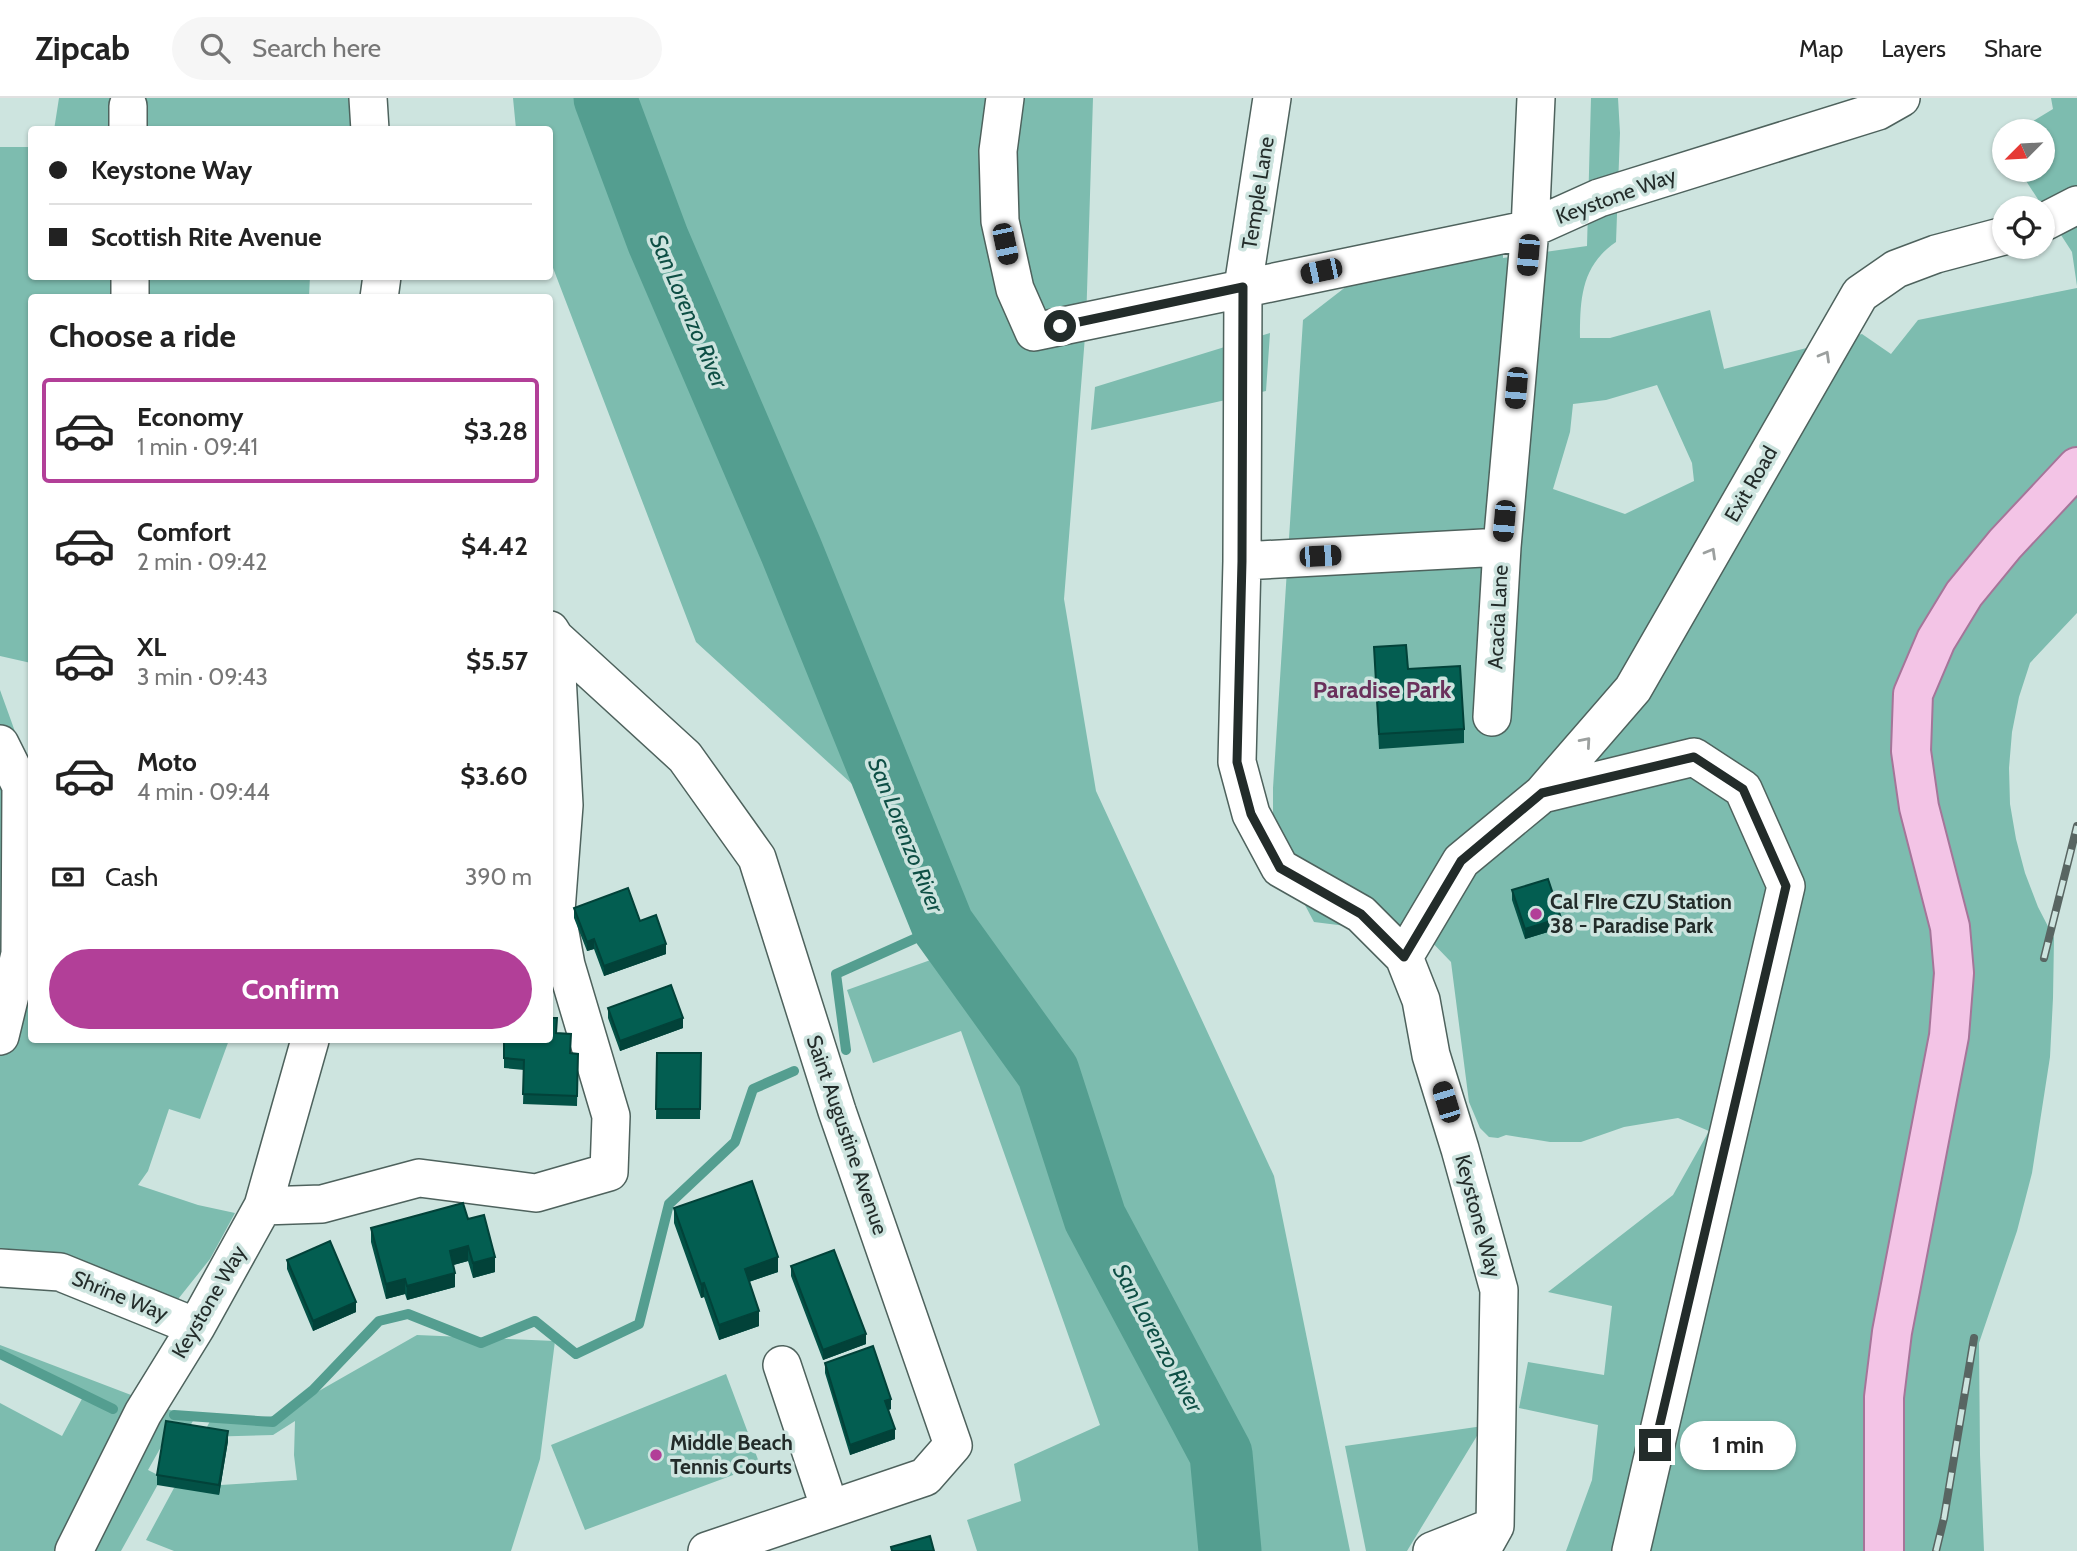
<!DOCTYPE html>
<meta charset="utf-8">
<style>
body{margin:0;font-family:Cabin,sans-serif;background:#f6f6f6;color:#222;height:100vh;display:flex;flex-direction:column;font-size:26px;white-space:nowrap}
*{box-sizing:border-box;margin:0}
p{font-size:23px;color:#767676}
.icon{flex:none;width:38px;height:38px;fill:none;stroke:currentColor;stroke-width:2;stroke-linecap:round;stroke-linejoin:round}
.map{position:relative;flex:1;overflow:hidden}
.details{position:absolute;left:28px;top:196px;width:525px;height:749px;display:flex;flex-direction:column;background:#fff;border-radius:7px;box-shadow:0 2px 5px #0004}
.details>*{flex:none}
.guide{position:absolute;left:28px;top:28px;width:525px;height:154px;border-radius:7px;box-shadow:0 2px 5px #0004;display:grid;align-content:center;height:154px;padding:0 21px;background:#fff}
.needle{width:46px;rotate:246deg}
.fabs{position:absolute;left:1992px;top:21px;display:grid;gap:14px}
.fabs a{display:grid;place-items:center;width:63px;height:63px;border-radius:50%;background:#fff;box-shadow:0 2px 5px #0004;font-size:35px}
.end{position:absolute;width:32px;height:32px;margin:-16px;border:9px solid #232c2a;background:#fff;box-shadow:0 0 0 4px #fff}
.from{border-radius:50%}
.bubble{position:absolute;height:49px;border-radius:24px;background:#fff;box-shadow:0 2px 5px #0004;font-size:23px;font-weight:700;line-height:49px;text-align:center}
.car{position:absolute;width:21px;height:42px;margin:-21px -10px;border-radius:9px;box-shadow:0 0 5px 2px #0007;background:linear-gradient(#222 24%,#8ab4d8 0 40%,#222 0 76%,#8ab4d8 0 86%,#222 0)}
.guide b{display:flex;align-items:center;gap:24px;height:66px;font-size:26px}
.guide b+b{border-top:2px solid #e0e0e0}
.guide i{width:18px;height:18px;background:#222}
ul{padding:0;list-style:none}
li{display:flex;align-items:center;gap:21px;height:105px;margin:0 14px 10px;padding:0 7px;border:4px solid transparent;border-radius:7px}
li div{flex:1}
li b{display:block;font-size:26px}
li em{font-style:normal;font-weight:700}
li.on{border-color:#b23f98}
li>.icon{width:63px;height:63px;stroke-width:1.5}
h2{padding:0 21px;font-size:32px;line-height:84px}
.pay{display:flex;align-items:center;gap:18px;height:77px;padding:0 21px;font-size:26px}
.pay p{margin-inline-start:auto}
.action{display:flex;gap:14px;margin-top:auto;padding:14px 21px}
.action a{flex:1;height:80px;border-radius:42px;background:#b23f98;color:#fff;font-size:28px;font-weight:700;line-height:80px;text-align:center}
header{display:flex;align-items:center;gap:42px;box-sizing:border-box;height:98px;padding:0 35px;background:#fff;border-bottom:2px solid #e0e0e0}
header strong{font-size:33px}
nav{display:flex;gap:38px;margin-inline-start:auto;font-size:24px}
.search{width:490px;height:63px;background:#f6f6f6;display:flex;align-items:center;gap:18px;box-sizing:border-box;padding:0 24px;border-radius:38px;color:#767676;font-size:26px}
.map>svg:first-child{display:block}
</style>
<header>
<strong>Zipcab</strong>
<div class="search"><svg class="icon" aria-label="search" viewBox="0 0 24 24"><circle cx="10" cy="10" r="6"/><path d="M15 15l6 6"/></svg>Search here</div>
<nav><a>Map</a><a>Layers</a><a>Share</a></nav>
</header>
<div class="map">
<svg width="2077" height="1453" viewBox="0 0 2077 1453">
<rect width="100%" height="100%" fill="#cde4df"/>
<path fill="#7dbcaf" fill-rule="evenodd" d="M59,0H384L387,32H54Z
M513,0H1093L1086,226L1064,501L1096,693L1274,1078L1350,1453H977L967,1422L1021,1403L1014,1366L1100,1327L961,933L873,965L847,892L936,860L885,716L696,544L550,162V32L516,31Z
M1591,0H1618L1620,35L1616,144C1581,168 1580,201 1580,240H1610L1710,212L1724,271L1862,236L1891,256L1918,222L2077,190V515L2030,565L2019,599L2012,634L2009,670L2010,706L2016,741L2025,775L2038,809L2054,840L2053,900L2050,959L2032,1075L2017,1133L1979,1245L1980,1357L1984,1453H1566L1592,1382L1598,1327L1519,1310L1528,1264L1604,1277L1612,1208L1548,1194L1673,1097L1709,1033L1678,1020L1624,1029L1581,1044H1550L1506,1037L1498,1040L1489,1039L1480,1030L1469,1004L1451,864L1426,838L1314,824L1273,747V690L1303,222L1356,181L1503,153V160L1587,148ZM1657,287L1692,365L1694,383L1625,416L1553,391L1570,334L1573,306L1606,302Z
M2051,0H2077V188L2072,154L2019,72H2042V33H2017L2053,11Z
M0,49H31L32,178H310L309,199L32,200L31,565L0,558Z
M1270,235L1266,293L1091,332L1095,289Z
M0,592L31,678L32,942H229L200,1021L169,1011L148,1073L138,1087L198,1107L235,1115L210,1161L171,1210L0,1175Z
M417,1237L555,1243L540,1361L511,1453H174L146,1442L174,1390L297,1382L294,1357L295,1323L273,1337L202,1339L210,1323L275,1318Z
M0,1247L194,1321L184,1339L170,1333L148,1372L162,1379L121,1453H0V1305L62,1338L83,1299L0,1256Z
M726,1276L760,1367L585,1432L551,1347Z
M1483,1328L1407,1453H1366L1345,1348Z"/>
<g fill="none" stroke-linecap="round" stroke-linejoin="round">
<path stroke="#549e90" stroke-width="10" d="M846,952L836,876L943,828
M0,1256L113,1311
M174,1317L273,1324L313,1292L379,1223L408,1216L481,1245L535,1223L576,1256L639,1226L669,1106L735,1044L753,991L794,973"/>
<path stroke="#549e90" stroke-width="63" d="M605,0L658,142L791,452L943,828L1048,974L1095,1120L1221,1356L1230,1453"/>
<defs>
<path id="minor" d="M368,0L370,32
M1005,0L998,53L1000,123L1015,191L1034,234L1530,131L1599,100L1878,13L1901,0
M1272,0L1243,189L1242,463L1237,664L1251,716L1280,770L1361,816L1404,859L1421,902L1431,957L1460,1051L1499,1192L1495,1428L1481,1453
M128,8V32
M2042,125L2077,107
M130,178V200
M379,200L382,178
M1242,463L1502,449
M550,532L555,540L685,659L757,760L837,1013L953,1347L925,1379L707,1453
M1492,619L1502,449L1530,131L1536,0
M0,646L21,688L20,856L0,938
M1542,696L1633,591L1860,196L1896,171L1936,156L2004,138
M1404,859L1461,763L1542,696L1694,659L1743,691L1786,788L1631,1453
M263,1108L322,1106L419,1080L536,1095L609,1074L611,1018L566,867L556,813L564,707L555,540
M0,1170L60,1174L196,1229
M782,1267L830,1411
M74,1453L143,1315L196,1229L263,1108L310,942
M1432,1453L1495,1428"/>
<path id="major" d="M1884,1453V1299L1892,1234L1949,938L1954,875L1950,829L1919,709L1911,653L1913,596L1936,542L1964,496L2005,446L2077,369"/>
</defs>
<use href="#minor" stroke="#4e625d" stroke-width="40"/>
<use href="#major" stroke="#a57599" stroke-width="42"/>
<use href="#minor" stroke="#fff" stroke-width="37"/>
<use href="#major" stroke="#f3c4e6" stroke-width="38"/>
<defs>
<path id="rail" d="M2044,860L2077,728
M1936,1453L1944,1420L1974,1240"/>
</defs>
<use href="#rail" stroke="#586562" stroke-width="8"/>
<use href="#rail" stroke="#cde4df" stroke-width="5" stroke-dasharray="16" stroke-linecap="butt"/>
</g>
<path fill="#035146" d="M1374,549L1408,571L1464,631V645L1379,651Z
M1512,792L1561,830L1525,841L1512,802Z
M574,810L640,823L666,856L604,878L594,851L587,853L574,820Z
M608,910L683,930L620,953L608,920Z
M557,935L570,955L578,956L577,1008L523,1006L524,972L504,970V942Z
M657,955H701L700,1021H656Z
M674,1110L778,1174L749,1184L759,1228L719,1242L704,1199L701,1200L674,1125Z
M468,1121L495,1174L473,1180L468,1163L453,1167L455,1189L407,1202L405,1196L386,1201L371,1144V1130Z
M287,1162L356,1214L313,1233L287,1171Z
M791,1168L866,1246L823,1262L791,1178Z
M825,1265L891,1311L888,1312L895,1341L850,1357L825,1275Z
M228,1343L219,1397L157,1387V1377Z"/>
<path fill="#024239" d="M1561,820V830L1525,841V831Z
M594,841V851L587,853V844Z
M666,846V856L604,878V868Z
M683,920V930L620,953V943Z
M468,1148V1163L450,1168V1153Z
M495,1159V1174L473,1180V1165Z
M778,1159V1174L745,1185V1171Z
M455,1175V1189L407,1202V1188Z
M405,1181V1196L386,1201V1186Z
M704,1185V1199L701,1200V1186Z
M356,1204V1214L313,1233V1223Z
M759,1213V1228L719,1242V1227Z
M866,1236V1246L823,1262V1252Z
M891,1301V1311L885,1313V1303Z
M895,1331V1341L850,1357V1347Z
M228,1333V1343L219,1397V1387Z"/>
<path fill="#035e51" stroke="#024239" stroke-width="2" d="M1406,547L1408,571L1460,568L1464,631L1379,636L1374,549Z
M1548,781L1561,820L1525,831L1512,792Z
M628,790L640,823L656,817L666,846L604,868L594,841L587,844L574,810Z
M671,887L683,920L620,943L608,910Z
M550,920H557L556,935L571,936L570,955L578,956L577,998L523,996L524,962L504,960V942H550Z
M657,955H701L700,1011H656Z
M752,1083L778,1159L745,1171L759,1213L719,1227L704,1185L701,1186L674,1110Z
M463,1105L468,1121L484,1117L495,1159L473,1165L468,1148L450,1153L455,1175L407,1188L405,1181L386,1186L371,1130Z
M330,1143L356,1204L313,1223L287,1162Z
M834,1152L866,1236L823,1252L791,1168Z
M873,1248L891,1301L885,1303L895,1331L850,1347L825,1265Z
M166,1323L228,1333L219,1387L157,1377Z
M930,1438L934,1453H892L891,1449Z"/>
<defs><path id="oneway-chevron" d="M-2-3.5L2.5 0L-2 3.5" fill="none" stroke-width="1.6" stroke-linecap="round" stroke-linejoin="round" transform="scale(1.75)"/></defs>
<g stroke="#9ca09f">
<use href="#oneway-chevron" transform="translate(1825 258) rotate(-60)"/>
<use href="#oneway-chevron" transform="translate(1711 455) rotate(-60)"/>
<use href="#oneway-chevron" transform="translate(1586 644) rotate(-49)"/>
</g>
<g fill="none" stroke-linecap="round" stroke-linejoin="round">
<path stroke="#232c2a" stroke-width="9" d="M1060,228L1243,189L1242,463L1237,664L1251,716L1280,770L1361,816L1404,859L1461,763L1542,695L1694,659L1743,691L1786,788L1655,1347"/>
</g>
<g fill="#b23f98" stroke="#cde4df" stroke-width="2.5">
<circle cx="1536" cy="816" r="7"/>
<circle cx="656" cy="1357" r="7"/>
</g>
<g text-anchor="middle" stroke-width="7" stroke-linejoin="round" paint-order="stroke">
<g font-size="21" fill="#232c2a" stroke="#cde4df">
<text transform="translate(1258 95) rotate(-81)" y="7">Temple Lane</text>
<text transform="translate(1616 98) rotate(-20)" y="7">Keystone Way</text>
<text transform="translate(1751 386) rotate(-60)" y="7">Exit Road</text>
<text transform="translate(1498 519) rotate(-87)" y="7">Acacia Lane</text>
<text transform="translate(847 1037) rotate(71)" y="7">Saint Augustine Avenue</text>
<text transform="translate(1478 1118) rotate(75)" y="7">Keystone Way</text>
<text transform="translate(120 1198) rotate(22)" y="7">Shrine Way</text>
<text transform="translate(209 1204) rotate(-60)" y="7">Keystone Way</text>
</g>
<g font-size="21" font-weight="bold" fill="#232c2a" stroke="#cde4df" text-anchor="start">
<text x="1550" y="811">Cal FIre CZU Station<tspan x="1550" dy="24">38 - Paradise Park</tspan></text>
<text x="670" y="1352">Middle Beach<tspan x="670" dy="24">Tennis Courts</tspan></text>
</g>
<g font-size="23" font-style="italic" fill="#0e4f45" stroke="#cde4df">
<text transform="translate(689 213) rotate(67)" y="8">San Lorenzo River</text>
<text transform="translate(906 737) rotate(68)" y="8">San Lorenzo River</text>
<text transform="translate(1158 1240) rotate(62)" y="8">San Lorenzo River</text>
</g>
<g font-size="24" font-weight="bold" fill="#6a315c" stroke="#cde4df">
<text x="1382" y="600">Paradise Park</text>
</g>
</g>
</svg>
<div class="fabs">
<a><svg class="needle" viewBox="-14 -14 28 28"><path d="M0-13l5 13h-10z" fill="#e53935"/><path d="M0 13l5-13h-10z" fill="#767676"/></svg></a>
<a><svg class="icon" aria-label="locate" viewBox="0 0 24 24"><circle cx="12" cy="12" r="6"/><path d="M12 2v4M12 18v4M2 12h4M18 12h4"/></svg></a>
</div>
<i class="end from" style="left:1060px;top:228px"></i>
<i class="end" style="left:1655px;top:1347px"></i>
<div class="bubble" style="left:1680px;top:1323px;width:116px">1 min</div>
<i class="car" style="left:1005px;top:146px;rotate:168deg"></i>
<i class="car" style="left:1528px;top:157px;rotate:185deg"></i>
<i class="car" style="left:1321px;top:173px;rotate:258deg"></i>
<i class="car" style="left:1516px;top:290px;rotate:185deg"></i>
<i class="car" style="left:1504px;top:423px;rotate:185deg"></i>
<i class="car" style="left:1320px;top:458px;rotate:87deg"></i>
<i class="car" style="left:1446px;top:1004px;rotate:343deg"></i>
<div class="guide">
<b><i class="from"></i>Keystone Way</b>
<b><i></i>Scottish Rite Avenue</b>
</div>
<section class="details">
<h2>Choose a ride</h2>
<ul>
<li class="on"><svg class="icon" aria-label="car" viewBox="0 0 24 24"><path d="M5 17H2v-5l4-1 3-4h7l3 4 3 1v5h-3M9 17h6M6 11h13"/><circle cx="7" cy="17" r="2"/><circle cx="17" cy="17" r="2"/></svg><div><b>Economy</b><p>1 min · 09:41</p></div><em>$3.28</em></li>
<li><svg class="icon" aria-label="car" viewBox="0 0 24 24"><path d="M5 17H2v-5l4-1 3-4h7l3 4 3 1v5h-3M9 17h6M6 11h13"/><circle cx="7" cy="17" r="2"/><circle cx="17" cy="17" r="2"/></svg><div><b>Comfort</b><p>2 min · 09:42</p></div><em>$4.42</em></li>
<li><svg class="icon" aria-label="car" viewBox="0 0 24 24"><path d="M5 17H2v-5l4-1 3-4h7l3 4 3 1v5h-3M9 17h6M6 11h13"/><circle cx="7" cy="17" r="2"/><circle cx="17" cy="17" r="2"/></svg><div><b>XL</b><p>3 min · 09:43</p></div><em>$5.57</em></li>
<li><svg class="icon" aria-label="car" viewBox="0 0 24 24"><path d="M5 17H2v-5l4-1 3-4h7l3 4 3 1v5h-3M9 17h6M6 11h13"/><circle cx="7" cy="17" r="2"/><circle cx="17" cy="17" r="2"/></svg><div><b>Moto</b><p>4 min · 09:44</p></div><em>$3.60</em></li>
</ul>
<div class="pay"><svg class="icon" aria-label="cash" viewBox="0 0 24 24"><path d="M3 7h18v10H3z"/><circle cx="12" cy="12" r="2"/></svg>Cash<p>390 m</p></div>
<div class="action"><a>Confirm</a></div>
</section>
</div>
